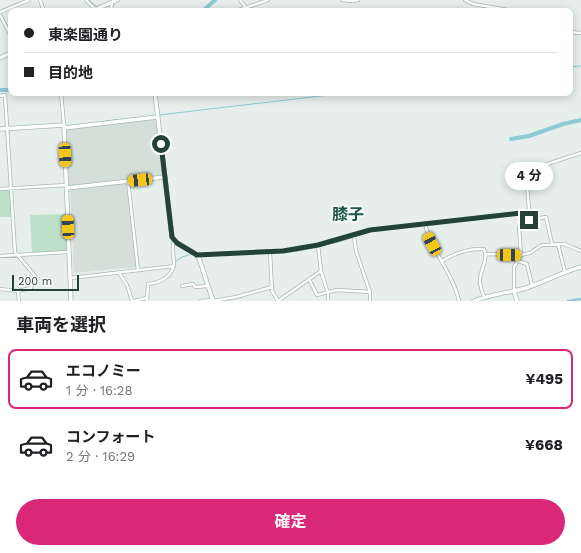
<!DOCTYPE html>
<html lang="ja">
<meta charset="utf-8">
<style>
body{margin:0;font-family:"Work Sans","Noto Sans JP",sans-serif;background:#f6f6f6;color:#202124;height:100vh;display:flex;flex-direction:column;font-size:15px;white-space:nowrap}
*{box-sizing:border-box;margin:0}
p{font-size:13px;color:#757577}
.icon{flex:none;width:22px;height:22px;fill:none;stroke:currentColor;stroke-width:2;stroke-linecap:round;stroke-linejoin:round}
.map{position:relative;height:301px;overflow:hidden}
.sheet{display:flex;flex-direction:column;background:#fff;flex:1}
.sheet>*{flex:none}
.hud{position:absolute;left:8px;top:8px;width:565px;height:88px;border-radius:8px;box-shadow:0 2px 10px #0003;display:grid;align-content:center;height:88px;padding:0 16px;background:#fff}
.scale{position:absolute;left:12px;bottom:10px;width:67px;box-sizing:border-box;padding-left:4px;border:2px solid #24423a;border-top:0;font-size:11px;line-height:14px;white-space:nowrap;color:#24423a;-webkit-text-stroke:3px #f7fbf9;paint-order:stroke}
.end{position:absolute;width:18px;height:18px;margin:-9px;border:5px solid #24423a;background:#fff;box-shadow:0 0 0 2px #fff}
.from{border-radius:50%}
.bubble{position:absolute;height:28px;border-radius:14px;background:#fff;box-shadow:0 2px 10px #0003;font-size:13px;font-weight:700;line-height:28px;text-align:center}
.car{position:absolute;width:12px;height:24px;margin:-12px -6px;border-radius:5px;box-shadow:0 0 3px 1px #0007;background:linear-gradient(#f5c518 24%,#345 0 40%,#f5c518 0 76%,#345 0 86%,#f5c518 0)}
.hud b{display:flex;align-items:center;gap:14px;height:38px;font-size:15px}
.hud b+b{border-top:1px solid #e0e0e0}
.hud i{width:10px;height:10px;background:#202124}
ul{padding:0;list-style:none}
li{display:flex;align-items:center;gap:12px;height:60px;margin:0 8px 6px;padding:0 8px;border:2px solid transparent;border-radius:8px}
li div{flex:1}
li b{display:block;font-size:15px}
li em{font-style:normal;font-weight:700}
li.active{border-color:#db2777}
li>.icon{width:36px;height:36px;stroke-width:1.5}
h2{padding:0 16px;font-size:18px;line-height:48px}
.button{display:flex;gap:8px;margin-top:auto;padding:8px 16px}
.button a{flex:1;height:46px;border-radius:24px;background:#db2777;color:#fff;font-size:16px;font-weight:700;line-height:46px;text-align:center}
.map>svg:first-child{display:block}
</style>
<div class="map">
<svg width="581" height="301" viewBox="0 0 581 301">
<rect width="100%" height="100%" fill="#e6efeb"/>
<path fill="#d4dfda" d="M156,119L162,175L69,186L66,129Z
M127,183L137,267L74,273L70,190Z"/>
<path fill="#bfe0c8" d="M10,190L12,217H0V191Z
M66,214L68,251L32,253L30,215Z"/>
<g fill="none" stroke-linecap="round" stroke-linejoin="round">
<path stroke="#8ec9d4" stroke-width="1" d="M89,0L98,8
M570,67L581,66
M159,115L346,93
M105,121L124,119
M175,262L182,257L192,254"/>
<path stroke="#8ec9d4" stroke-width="2.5" d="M568,301L581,299"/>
<path stroke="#8ec9d4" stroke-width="4" d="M203,11L215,0
M0,90H11
M511,139L529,136L563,124L581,120"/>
<defs>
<path id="street" d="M40,0L44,11
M86,0L95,9
M240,0L246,8
M342,0L352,1L358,0
M465,0L473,4L514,11
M111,11L112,2
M236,11L268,0
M0,12L29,0
M0,15L11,36
M570,32L581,33
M61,93L64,125
M0,96L5,95L15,252L35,276L31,288L18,291
M128,181L138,270
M0,189L67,185
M529,220V210L526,171L581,153
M425,224C431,251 453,273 459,301
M354,236L356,251L370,292V301
M558,244L565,272
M318,245L321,271L328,293V301
M270,252L272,291L278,301
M486,254L521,255L530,253L542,245L564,244L581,251
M197,255L295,250L336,241L370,230L530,212
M0,256L69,252
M442,261C455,253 469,248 484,249C488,259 482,267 480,278C479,284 482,291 484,297
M518,261L527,264L532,286
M119,273L127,285L132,301
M71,278L174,266
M309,279L317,295L337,290L370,292
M182,286L193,284L195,287L208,286
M0,289L18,291L19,301
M514,291V267L521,255L519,228L520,225L529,220L546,217L552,244
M134,301L146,298
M147,301L148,284C159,283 173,277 174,263C174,256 171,248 174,241
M200,301L213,300
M213,301L236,297L272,287
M278,301L321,271"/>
<path id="secondary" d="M92,11L117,0
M0,58L11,53
M155,93L172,237C178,248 192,248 199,258L213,301
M64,128L157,117
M0,129L64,125L71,301
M67,188L165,177
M514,291L517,301
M474,301C491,294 508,293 526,288C545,282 562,272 581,267"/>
</defs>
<use href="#street" stroke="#a8b8b2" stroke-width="4"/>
<use href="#secondary" stroke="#a4bbb3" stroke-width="5"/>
<use href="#street" stroke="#fff" stroke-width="2.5"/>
<use href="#secondary" stroke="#fff" stroke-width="3.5"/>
</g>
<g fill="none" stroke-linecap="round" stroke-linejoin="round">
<path stroke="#24423a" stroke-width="5" d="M161,144L172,237L177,243L197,255L283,251L318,245L370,230L530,212L529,220"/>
</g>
<g text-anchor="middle" stroke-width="4" stroke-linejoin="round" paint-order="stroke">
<g font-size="16" font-weight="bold" fill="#1f5548" stroke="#f7fbf9">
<text x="348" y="220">膝子</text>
</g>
</g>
</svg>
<div class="scale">200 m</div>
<i class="end from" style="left:161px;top:144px"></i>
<i class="end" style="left:529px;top:220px"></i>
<div class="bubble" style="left:505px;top:162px;width:48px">4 分</div>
<i class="car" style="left:65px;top:155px;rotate:177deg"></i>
<i class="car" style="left:140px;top:180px;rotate:264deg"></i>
<i class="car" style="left:68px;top:227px;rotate:357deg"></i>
<i class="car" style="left:432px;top:244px;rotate:332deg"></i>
<i class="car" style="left:509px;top:255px;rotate:91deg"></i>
<div class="hud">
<b><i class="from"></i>東楽園通り</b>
<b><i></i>目的地</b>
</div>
</div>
<section class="sheet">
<h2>車両を選択</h2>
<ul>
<li class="active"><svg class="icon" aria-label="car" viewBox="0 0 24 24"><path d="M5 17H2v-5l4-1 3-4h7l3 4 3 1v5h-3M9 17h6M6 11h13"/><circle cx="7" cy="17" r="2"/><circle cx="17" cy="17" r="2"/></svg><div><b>エコノミー</b><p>1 分 · 16:28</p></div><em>¥495</em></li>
<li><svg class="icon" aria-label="car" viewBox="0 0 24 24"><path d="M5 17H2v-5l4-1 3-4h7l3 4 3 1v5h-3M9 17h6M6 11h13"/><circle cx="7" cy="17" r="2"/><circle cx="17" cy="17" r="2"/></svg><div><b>コンフォート</b><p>2 分 · 16:29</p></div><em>¥668</em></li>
</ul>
<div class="button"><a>確定</a></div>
</section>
